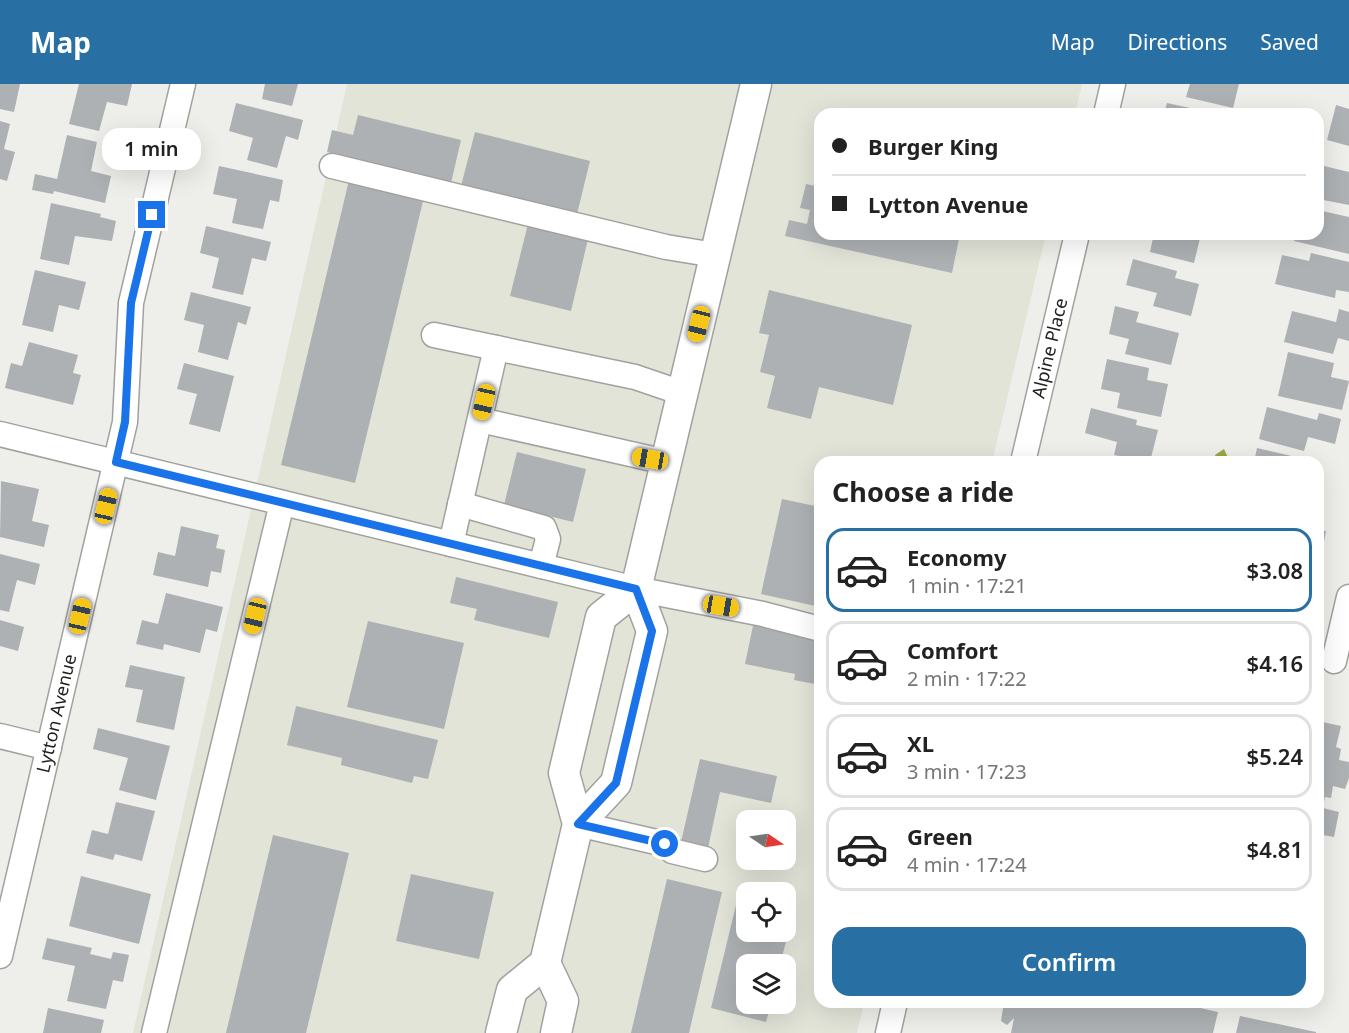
<!DOCTYPE html>
<meta charset="utf-8">
<style>
body{margin:0;font-family:"Noto Sans",sans-serif;background:#f2f2f2;color:#222;height:100vh;display:flex;flex-direction:column;font-size:22px;white-space:nowrap}
*{box-sizing:border-box;margin:0}
p{font-size:20px;color:#767676}
.icon{flex:none;width:33px;height:33px;fill:none;stroke:currentColor;stroke-width:2;stroke-linecap:round;stroke-linejoin:round}
.map{position:relative;flex:1;overflow:hidden}
.details{position:absolute;left:814px;top:372px;width:510px;height:552px;display:flex;flex-direction:column;background:#fff;border-radius:18px;box-shadow:0 6px 24px #0002}
.details>*{flex:none}
.hud{position:absolute;left:814px;top:24px;width:510px;height:132px;border-radius:18px;box-shadow:0 6px 24px #0002;display:grid;align-content:center;height:132px;padding:0 18px;background:#fff}
.needle{width:39px;rotate:103deg}
.buttons{position:absolute;left:736px;top:726px;display:grid;gap:12px}
.buttons a{display:grid;place-items:center;width:60px;height:60px;border-radius:12px;background:#fff;box-shadow:0 6px 24px #0002;font-size:30px}
.end{position:absolute;width:27px;height:27px;margin:-14px;border:8px solid #1a73e8;background:#fff;box-shadow:0 0 0 3px #fff}
.from{border-radius:50%}
.bubble{position:absolute;height:42px;border-radius:18px;background:#fff;box-shadow:0 6px 24px #0002;font-size:20px;font-weight:600;line-height:42px;text-align:center}
.car{position:absolute;width:18px;height:36px;margin:-18px -9px;border-radius:8px;box-shadow:0 0 4px 2px #0007;background:linear-gradient(#f5c518 24%,#345 0 40%,#f5c518 0 76%,#345 0 86%,#f5c518 0)}
.hud b{display:flex;align-items:center;gap:21px;height:57px;font-size:22px}
.hud b+b{border-top:2px solid #e0e0e0}
.hud i{width:15px;height:15px;background:#222}
ul{padding:0;list-style:none}
li{display:flex;align-items:center;gap:18px;height:84px;margin:0 12px 9px;padding:0 6px;border:3px solid #e0e0e0;border-radius:18px}
li div{flex:1}
li b{display:block;font-size:22px}
li em{font-style:normal;font-weight:600}
li.selected{border-color:#286fa3}
li>.icon{width:54px;height:54px;stroke-width:1.5}
h2{padding:0 18px;font-size:27px;line-height:72px}
.cta{display:flex;gap:12px;margin-top:auto;padding:12px 18px}
.cta a{flex:1;height:69px;border-radius:18px;background:#286fa3;color:#fff;font-size:24px;font-weight:600;line-height:69px;text-align:center}
header{display:flex;align-items:center;gap:36px;box-sizing:border-box;height:84px;padding:0 30px;background:#286fa3;color:#fff}
header strong{font-size:28px}
nav{display:flex;gap:33px;margin-inline-start:auto;font-size:21px}
.map>svg:first-child{display:block}
</style>
<header>
<strong>Map</strong>
<nav><a>Map</a><a>Directions</a><a>Saved</a></nav>
</header>
<div class="map">
<svg width="1349" height="949" viewBox="0 0 1349 949">
<rect width="100%" height="100%" fill="#eeefea"/>
<path fill="#e2e4d8" fill-rule="evenodd" d="M347,0H1082L1075,30H820V150H1046L992,378H820V918H864L857,949H133ZM747,736H786V776H747ZM747,808H786V848H747ZM747,880H786V920H747Z"/>
<path fill="#9fa644" d="M1224,365L1230,378H1217L1215,371Z"/>
<path fill="#adb1b3" d="M0,0H20L14,28L0,25Z
M79,0H132L127,22L107,18L99,47L69,40Z
M265,0H298L292,22L262,15Z
M1190,0H1239L1233,24L1186,13Z
M236,19L303,36L298,56L286,52L277,84L247,76L253,54L229,47Z
M1167,19L1190,24L1189,30H1164Z
M1336,21L1349,25V62L1327,56Z
M358,31L461,56L451,99L327,68L332,46L353,51Z
M0,37L10,40L4,65L15,68L7,97L0,95Z
M475,48L590,77L577,130L461,102Z
M67,51L97,58L91,87L111,92L105,119L54,107L53,110L32,106L35,90L57,95Z
M1320,81L1349,88V121L1318,115Z
M219,82L283,96L279,118L270,116L263,145L232,139L237,115L213,110Z
M350,92L425,109L355,399L281,381Z
M806,100L820,103V150H960L952,189L785,152L789,136L807,140L810,126L800,124Z
M51,119L101,130L100,133L116,137L112,157L75,152L69,181L40,175Z
M1318,126L1349,133V170L1294,157L1295,150H1318Z
M528,140L588,155L571,227L510,212Z
M206,142L271,158L266,177L252,174L243,211L212,204L219,174L200,169Z
M1201,150L1194,179L1150,168L1153,154L1139,151Z
M1311,169L1349,178V208L1336,206L1335,214L1275,200L1282,171L1309,177Z
M1133,175L1177,187L1175,194L1199,200L1191,232L1153,222L1157,209L1126,201Z
M35,186L86,198L79,226L59,221L53,248L22,241Z
M769,206L912,241L893,321L819,303L811,335L767,324L775,292L760,288L769,251L759,249Z
M191,208L251,223L246,241L238,238L228,276L198,268L204,241L184,236Z
M1115,222L1139,228L1136,238L1179,249L1171,281L1125,270L1129,255L1109,250Z
M1339,225L1349,228V257L1338,254L1333,270L1284,258L1292,227L1336,238Z
M29,258L78,271L73,289L81,291L73,321L5,304L11,279L22,282Z
M1288,268L1334,279L1331,293L1349,297L1342,326L1278,312Z
M1107,275L1149,284L1147,296L1168,300L1161,333L1117,324L1120,309L1101,305Z
M184,279L234,292L220,348L189,340L197,310L177,305Z
M1267,323L1317,336L1319,329L1341,335L1335,360L1308,353L1304,367L1259,355Z
M1091,324L1137,336L1136,341L1158,346L1150,378L1114,371L1117,358L1085,349Z
M1257,364L1313,377V378H1254Z
M517,368L586,385L573,438L504,421Z
M1,397L39,405L32,437L49,441L44,463L0,453Z
M782,415L820,423V523L761,510Z
M181,442L219,451L216,464L225,466L221,489L211,487L208,503L153,491L158,468L175,472Z
M1318,446L1326,447L1320,477H1318Z
M0,470L40,480L35,501L17,496L9,528L0,526Z
M456,493L558,518L549,554L474,536L477,525L450,519Z
M166,509L223,523L217,548L206,545L200,569L164,560L163,566L136,560L142,536L158,540Z
M0,536L24,543L18,567L0,562Z
M368,537L464,559L444,645L347,623Z
M754,537L820,551V601L794,596L795,590L745,580Z
M130,581L185,593L174,646L136,638L143,606L125,603Z
M296,622L438,656L428,695L414,692L412,699L341,681L342,674L287,661Z
M1318,637L1341,642L1336,663L1341,665L1339,676L1349,678V694L1345,705L1333,702L1331,714L1325,713L1323,724L1339,728L1334,753L1323,751L1319,767Z
M98,644L170,662L156,716L119,706L128,674L93,665Z
M700,675L777,692L771,719L720,708L708,764L681,758Z
M116,718L155,727L142,777L115,770L113,776L86,769L92,746L108,750Z
M273,751L349,769L306,949H226Z
M411,790L494,808L479,875L396,857Z
M81,792L151,810L139,860L69,842Z
M667,795L722,808L689,949H631Z
M737,817L747,819V848H786V829L793,831L782,873L789,875L787,880H747V920H771L766,938L711,924Z
M47,854L92,864L90,870L111,875L113,868L129,871L123,898L113,896L106,925L67,917L75,882L42,875Z
M1004,918L1018,920V918H1174L1218,928L1213,949H1011L1014,934L1007,941L1001,937Z
M48,924L104,936L101,949H43Z
M1240,932L1316,948V949H1236Z"/>
<g fill="none" stroke-linecap="round" stroke-linejoin="round">
<defs>
<g id="minor">
<path d="M1106,30L1113,0"/>
<path d="M332,82L666,163L715,171"/>
<path d="M434,251L635,293L682,309"/>
<path d="M480,336L666,378"/>
<path d="M0,350L636,505L763,530L820,545"/>
<path id="s1" d="M1023,378L1077,150"/>
<path d="M460,420L544,444L548,455L541,482"/>
<path d="M451,460L496,264"/>
<path d="M1334,577L1349,513"/>
<path d="M0,652L49,664"/>
<path d="M578,740L665,760L672,767L705,775"/>
<path id="s2" d="M0,872L125,338L131,219L183,0"/>
<path d="M154,949L282,419"/>
<path d="M888,949L895,918"/>
</g>
<path id="major" d="M578,740L564,689L601,533L636,505
M545,879L563,917L556,949
M501,949L512,906L545,879L578,740L616,699L652,547L636,505L756,0"/>
</defs>
<use href="#minor" stroke="#a1a19e" stroke-width="27"/>
<use href="#major" stroke="#a1a19e" stroke-width="33"/>
<use href="#minor" stroke="#fff" stroke-width="24"/>
<use href="#major" stroke="#fff" stroke-width="30"/>
</g>
<g fill="none" stroke-linecap="round" stroke-linejoin="round">
<path stroke="#1a73e8" stroke-width="8" d="M152,131L131,219L125,338L116,378L636,505L652,547L616,699L578,740L665,760"/>
</g>
<g text-anchor="middle" stroke-width="4.5" stroke-linejoin="round" paint-order="stroke">
<g font-size="18" fill="#20211f" stroke="#fff">
<text dy="6" stroke="none"><textPath href="#s1" startOffset="117">Alpine Place</textPath></text>
<text dy="6" stroke="none"><textPath href="#s2" startOffset="249">Lytton Avenue</textPath></text>
</g>
</g>
</svg>
<div class="buttons">
<a><svg class="needle" viewBox="-14 -14 28 28"><path d="M0-13l5 13h-10z" fill="#e53935"/><path d="M0 13l5-13h-10z" fill="#767676"/></svg></a>
<a><svg class="icon" aria-label="locate" viewBox="0 0 24 24"><circle cx="12" cy="12" r="6"/><path d="M12 2v4M12 18v4M2 12h4M18 12h4"/></svg></a>
<a><svg class="icon" aria-label="layers" viewBox="0 0 24 24"><path d="M12 4l9 5-9 5-9-5zM3 14l9 5 9-5"/></svg></a>
</div>
<i class="end from" style="left:665px;top:760px"></i>
<i class="end" style="left:152px;top:131px"></i>
<div class="bubble" style="left:102px;top:44px;width:99px">1 min</div>
<i class="car" style="left:699px;top:240px;rotate:194deg"></i>
<i class="car" style="left:484px;top:318px;rotate:193deg"></i>
<i class="car" style="left:650px;top:375px;rotate:280deg"></i>
<i class="car" style="left:106px;top:422px;rotate:13deg"></i>
<i class="car" style="left:721px;top:522px;rotate:100deg"></i>
<i class="car" style="left:80px;top:532px;rotate:13deg"></i>
<i class="car" style="left:255px;top:532px;rotate:194deg"></i>
<div class="hud">
<b><i class="from"></i>Burger King</b>
<b><i></i>Lytton Avenue</b>
</div>
<section class="details">
<h2>Choose a ride</h2>
<ul>
<li class="selected"><svg class="icon" aria-label="car" viewBox="0 0 24 24"><path d="M5 17H2v-5l4-1 3-4h7l3 4 3 1v5h-3M9 17h6M6 11h13"/><circle cx="7" cy="17" r="2"/><circle cx="17" cy="17" r="2"/></svg><div><b>Economy</b><p>1 min · 17:21</p></div><em>$3.08</em></li>
<li><svg class="icon" aria-label="car" viewBox="0 0 24 24"><path d="M5 17H2v-5l4-1 3-4h7l3 4 3 1v5h-3M9 17h6M6 11h13"/><circle cx="7" cy="17" r="2"/><circle cx="17" cy="17" r="2"/></svg><div><b>Comfort</b><p>2 min · 17:22</p></div><em>$4.16</em></li>
<li><svg class="icon" aria-label="car" viewBox="0 0 24 24"><path d="M5 17H2v-5l4-1 3-4h7l3 4 3 1v5h-3M9 17h6M6 11h13"/><circle cx="7" cy="17" r="2"/><circle cx="17" cy="17" r="2"/></svg><div><b>XL</b><p>3 min · 17:23</p></div><em>$5.24</em></li>
<li><svg class="icon" aria-label="car" viewBox="0 0 24 24"><path d="M5 17H2v-5l4-1 3-4h7l3 4 3 1v5h-3M9 17h6M6 11h13"/><circle cx="7" cy="17" r="2"/><circle cx="17" cy="17" r="2"/></svg><div><b>Green</b><p>4 min · 17:24</p></div><em>$4.81</em></li>
</ul>
<div class="cta"><a>Confirm</a></div>
</section>
</div>
